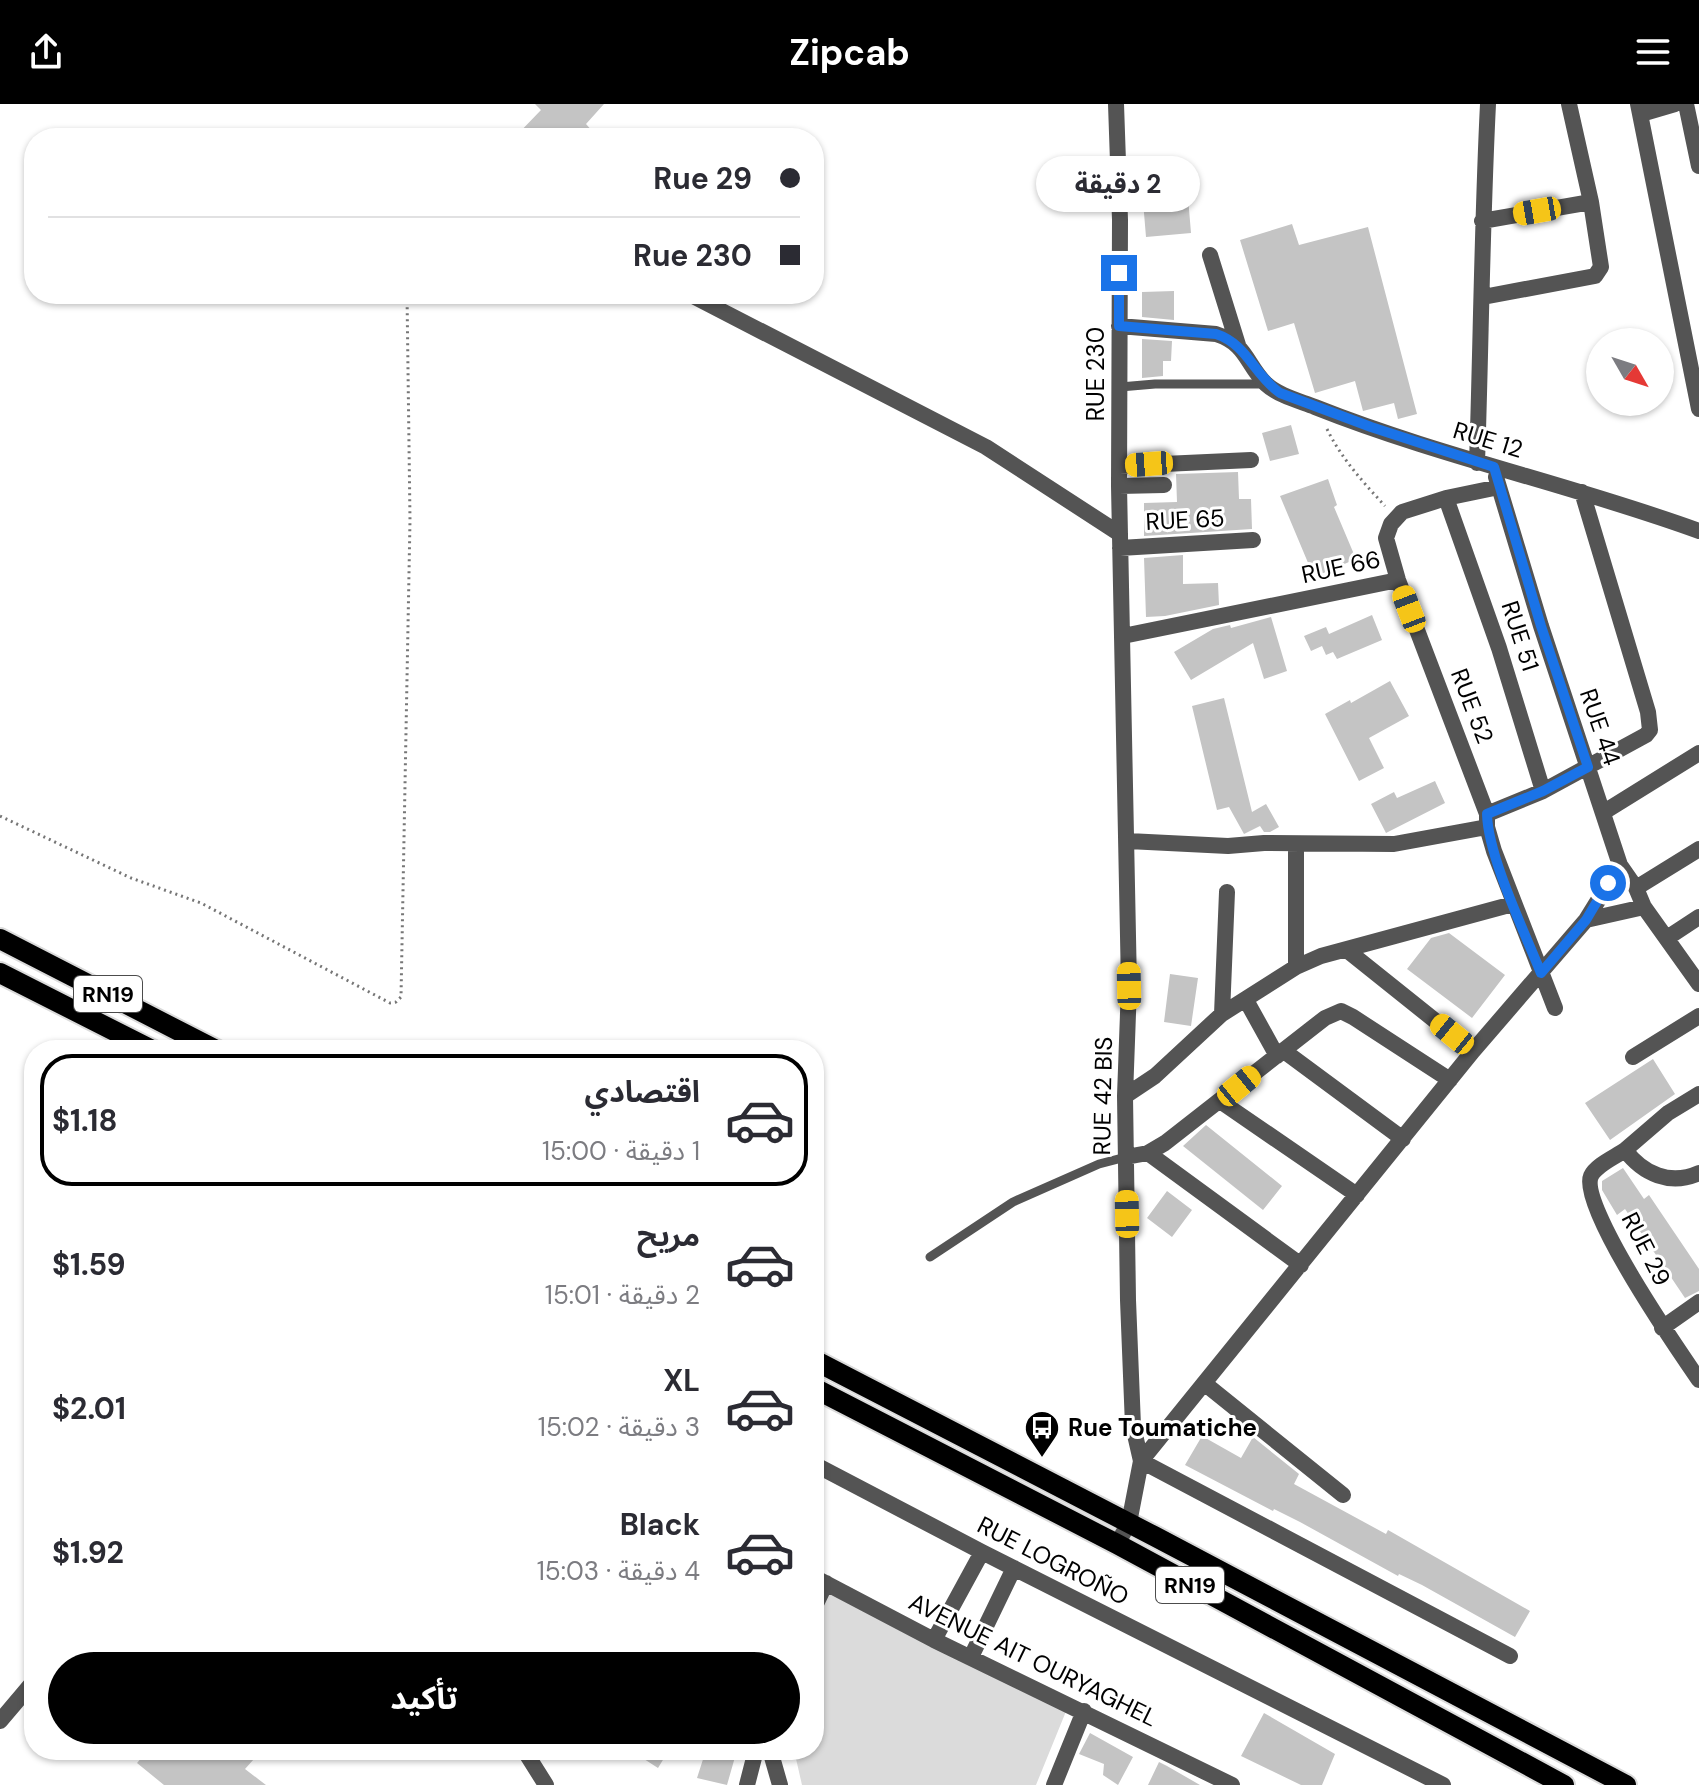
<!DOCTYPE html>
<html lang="ar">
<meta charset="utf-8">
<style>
body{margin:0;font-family:"DM Sans","Noto Sans Arabic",sans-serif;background:#f2f2f3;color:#2b2b33;direction:rtl;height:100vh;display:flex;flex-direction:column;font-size:30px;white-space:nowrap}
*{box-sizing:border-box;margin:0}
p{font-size:26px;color:#7c7c81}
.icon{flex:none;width:44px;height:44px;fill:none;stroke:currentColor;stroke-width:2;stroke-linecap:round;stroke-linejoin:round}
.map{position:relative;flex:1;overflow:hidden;direction:ltr}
.side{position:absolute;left:24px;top:936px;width:800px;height:720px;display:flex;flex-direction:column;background:#fff;border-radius:32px;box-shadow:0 2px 6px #0004;direction:rtl}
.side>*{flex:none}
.banner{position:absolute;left:24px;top:24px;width:800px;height:176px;border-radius:32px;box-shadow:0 2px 6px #0004;direction:rtl;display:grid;align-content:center;height:176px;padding:0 24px;background:#fff}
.needle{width:52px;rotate:129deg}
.buttons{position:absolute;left:1586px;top:224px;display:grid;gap:16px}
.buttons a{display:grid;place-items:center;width:88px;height:88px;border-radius:50%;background:#fff;box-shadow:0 2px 6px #0004;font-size:40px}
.end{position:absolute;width:36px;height:36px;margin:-18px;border:10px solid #1a73e8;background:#fff;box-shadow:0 0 0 4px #fff}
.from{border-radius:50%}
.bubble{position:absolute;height:56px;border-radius:28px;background:#fff;box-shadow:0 2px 6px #0004;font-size:26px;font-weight:700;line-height:56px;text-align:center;direction:rtl}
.car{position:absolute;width:24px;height:48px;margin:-24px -12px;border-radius:10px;box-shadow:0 0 6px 2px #0007;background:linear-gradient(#f5c518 24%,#345 0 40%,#f5c518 0 76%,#345 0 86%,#f5c518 0)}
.banner b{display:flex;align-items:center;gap:28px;height:76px;font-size:30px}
.banner b+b{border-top:2px solid #e1e1e2}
.banner i{width:20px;height:20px;background:#2b2b33}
ul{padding:14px 0 0;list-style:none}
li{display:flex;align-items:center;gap:24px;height:132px;margin:0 16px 12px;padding:0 8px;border:4px solid transparent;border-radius:32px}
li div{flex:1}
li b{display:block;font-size:30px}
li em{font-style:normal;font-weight:700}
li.current{border-color:#000}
li>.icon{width:72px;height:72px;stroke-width:1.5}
.action{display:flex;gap:16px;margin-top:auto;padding:16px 24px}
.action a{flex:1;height:92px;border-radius:48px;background:#000;color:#fff;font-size:32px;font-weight:700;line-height:92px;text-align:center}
header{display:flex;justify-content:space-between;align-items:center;height:104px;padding:0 24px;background:#000;color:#fff;font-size:36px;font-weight:700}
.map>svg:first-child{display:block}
</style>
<header><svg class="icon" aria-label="menu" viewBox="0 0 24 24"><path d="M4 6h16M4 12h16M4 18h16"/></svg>Zipcab<svg class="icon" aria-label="share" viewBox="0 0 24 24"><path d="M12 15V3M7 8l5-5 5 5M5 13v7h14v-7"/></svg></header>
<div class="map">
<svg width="1699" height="1681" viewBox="0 0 1699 1681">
<rect width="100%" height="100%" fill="#fff"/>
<path fill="#dbdbdb" d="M830,1478L1069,1600L1036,1681H802L794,1646H814V1514Z"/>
<path fill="#c4c4c4" d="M535,0H604L586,20L593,28L587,34H514L541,6Z
M1187,81L1191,129L1146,133L1142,85Z
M1292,120L1299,141L1368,123L1417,310L1398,315L1394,299L1363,307L1355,277L1315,289L1294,219L1268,227L1240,136Z
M1174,187V216L1142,213V188Z
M1142,235L1172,237L1171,257H1163V272L1142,274Z
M1291,321L1299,350L1270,357L1262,329Z
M1238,368L1239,395H1251L1252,425L1144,432V399L1177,398L1176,370Z
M1328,375L1337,401L1334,403L1356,455L1314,473L1280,392Z
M1183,451V480L1218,479L1219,501L1165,512L1146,513L1144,454Z
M1372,511L1382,536L1337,555L1333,548L1326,551L1322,542L1311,547L1304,532L1326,523L1329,530Z
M1271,513L1287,567L1264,575L1253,539L1191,576L1174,548L1213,525L1230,521L1231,524Z
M1390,577L1409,612L1369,634L1384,664L1359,677L1325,610L1350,596L1351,599Z
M1224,594L1252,708L1266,700L1279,723L1270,728H1264L1260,722L1244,730L1229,703L1217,706L1192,602Z
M1435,677L1445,699L1386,729L1371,700L1394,688L1397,694Z
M1449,829L1505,871L1472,914L1407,865L1431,834Z
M1170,870L1198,874L1191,922L1164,918Z
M1653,955L1675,990L1610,1036L1585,999Z
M1206,1021L1282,1082L1263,1106L1183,1042Z
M1623,1064L1644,1095L1649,1091L1699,1165V1187L1685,1194L1625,1105L1617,1111L1602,1086V1077Z
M1167,1087L1192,1106L1172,1133L1147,1114Z
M1202,1332L1241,1354L1253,1333L1299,1370L1294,1380L1386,1430L1388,1426L1530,1507L1515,1533L1422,1481L1399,1470L1398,1472L1300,1418L1274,1405L1273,1407L1185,1361Z
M1264,1609L1335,1650L1322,1681H1301L1241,1652Z
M1090,1629L1133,1653L1118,1681L1103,1671L1104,1660L1079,1650Z
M148,1646H262L245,1665L266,1681H164L137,1659Z
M630,1646H669L658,1664Z
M706,1646H737L727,1681L697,1674Z
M1159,1658L1167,1662L1200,1681H1148Z"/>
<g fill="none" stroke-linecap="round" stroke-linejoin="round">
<defs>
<path id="primary" d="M0,835L216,946
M0,869L152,946
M814,1256L1154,1432L1626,1681
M814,1284L1117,1440L1564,1681"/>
</defs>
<use href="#primary" stroke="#dbdbdb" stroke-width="24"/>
<path stroke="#767676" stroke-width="3" stroke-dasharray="2 4" stroke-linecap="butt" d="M1327,325C1341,354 1363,378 1385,402
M0,712L131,774L201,799L390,899L396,898L401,893L410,416L407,190"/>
<path stroke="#545454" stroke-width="9" d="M1120,283L1155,280H1267
M930,1153L1013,1098L1099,1060L1126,1053"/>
<path stroke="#545454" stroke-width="16" d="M1116,0L1120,116L1119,382L1129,882L1125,992L1128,1196L1133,1322L1141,1357L1129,1419L1117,1440
M1638,0L1699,305
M1686,0L1699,62
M1641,10L1675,0
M1482,117L1591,98
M1210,151L1238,241
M689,190L986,343L1120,430
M1483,193L1595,172L1601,163L1591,98L1569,0
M1119,222L1216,230C1247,240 1246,260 1266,280C1279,292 1300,297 1315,303C1441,353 1573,381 1699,427
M1477,359C1481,239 1482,119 1488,0
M1120,362L1251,356
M1496,373L1541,522L1620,761L1636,784L1644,803L1699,880
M1119,382L1164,381
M1499,383L1446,394L1402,408L1391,420L1386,434L1398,476L1487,710V723L1494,747L1555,904
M1446,394L1499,544L1543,687
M1120,444L1253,436
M1123,532L1398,476
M1604,708L1699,649
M1487,710L1543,687L1646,631L1650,626L1648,608L1582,388
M1128,737L1228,742L1264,739L1394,740L1487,723
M1636,784L1699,745
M1586,816L1644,803
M1667,834L1699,813
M1348,847L1473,947
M1296,863V741
M1246,896L1277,952
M1222,910L1227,788
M1284,947L1403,1035
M1633,953L1699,912
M1125,992L1155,972L1222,910L1296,863L1321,852L1513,800
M1220,997L1357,1091
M1625,1046L1668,1009L1699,990
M1148,1049L1301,1161
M1126,1053L1148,1049L1165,1039L1325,914L1341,907L1353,913L1450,976
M1699,1069C1670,1082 1643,1070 1625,1046C1615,1053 1596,1061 1591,1072C1578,1101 1679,1247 1699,1276
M1662,1224L1699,1198
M1204,1279L1343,1391
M1141,1357L1473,947L1586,816L1620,761
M1141,1357L1510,1552
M814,1360L982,1448L1443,1681
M814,1473L934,1536L1232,1681
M814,1504L826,1479
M934,1536L982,1448
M971,1553L1014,1464
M524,1646L546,1681
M770,1646L780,1681
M747,1681L756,1646
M1054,1681L1084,1607"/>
<path stroke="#545454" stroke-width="16" d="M0,1617L34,1577"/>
<use href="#primary" stroke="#000" stroke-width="20"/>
</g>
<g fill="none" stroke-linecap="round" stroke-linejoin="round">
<path stroke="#1a73e8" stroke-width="10" d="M1119,169V222L1216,230C1247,240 1254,271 1280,289L1371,323L1494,363L1541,522L1588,663L1543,687L1487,710C1488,752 1524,827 1541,869L1586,816L1608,779"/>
</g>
<defs>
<symbol id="bus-pin" viewBox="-11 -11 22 30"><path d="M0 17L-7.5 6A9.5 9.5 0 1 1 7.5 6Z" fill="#000" stroke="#fff"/><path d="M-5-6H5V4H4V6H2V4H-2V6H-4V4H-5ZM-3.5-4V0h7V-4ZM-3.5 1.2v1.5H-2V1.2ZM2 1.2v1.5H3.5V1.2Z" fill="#fff"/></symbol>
</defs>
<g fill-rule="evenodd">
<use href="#bus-pin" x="1022" y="1304" width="40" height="54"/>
</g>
<g text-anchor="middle" stroke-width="6" stroke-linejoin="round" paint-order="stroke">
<g fill="#fff" stroke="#4c4c4c" stroke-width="2">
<rect x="74" y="872" width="68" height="36" rx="6"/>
<rect x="1156" y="1463" width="68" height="36" rx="6"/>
</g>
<g font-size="22" font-weight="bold" fill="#000">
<text x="108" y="898">RN19</text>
<text x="1190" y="1489">RN19</text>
</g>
<g font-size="24" fill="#000" stroke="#fff">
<text transform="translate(1096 270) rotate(-90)" y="8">RUE 230</text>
<text transform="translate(1488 336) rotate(17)" y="8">RUE 12</text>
<text transform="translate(1185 416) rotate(-3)" y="8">RUE 65</text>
<text transform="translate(1341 463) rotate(-12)" y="8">RUE 66</text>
<text transform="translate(1520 532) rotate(72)" y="8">RUE 51</text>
<text transform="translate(1472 602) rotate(69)" y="8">RUE 52</text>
<text transform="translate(1600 623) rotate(71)" y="8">RUE 44</text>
<text transform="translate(1103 992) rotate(-89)" y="8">RUE 42 BIS</text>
<text transform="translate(1646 1145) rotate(63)" y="8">RUE 29</text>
<text transform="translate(1053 1457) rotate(27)" y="8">RUE LOGROÑO</text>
<text transform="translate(1033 1556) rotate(26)" y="8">AVENUE AIT OURYAGHEL</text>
</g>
<g font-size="24" font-weight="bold" fill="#000" stroke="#fff" text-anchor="start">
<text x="1068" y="1332">Rue Toumatiche</text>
</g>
</g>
</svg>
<div class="buttons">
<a><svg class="needle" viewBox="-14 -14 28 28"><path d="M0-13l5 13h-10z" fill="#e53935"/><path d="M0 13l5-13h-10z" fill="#7c7c81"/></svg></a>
</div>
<i class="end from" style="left:1608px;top:779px"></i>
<i class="end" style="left:1119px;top:169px"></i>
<div class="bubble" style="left:1036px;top:52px;width:164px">2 دقيقة</div>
<i class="car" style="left:1537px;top:107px;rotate:260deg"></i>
<i class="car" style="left:1149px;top:360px;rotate:266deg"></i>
<i class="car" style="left:1409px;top:505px;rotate:339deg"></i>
<i class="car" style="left:1129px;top:882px;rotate:359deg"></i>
<i class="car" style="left:1452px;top:930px;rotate:309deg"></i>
<i class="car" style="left:1239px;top:982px;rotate:51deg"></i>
<i class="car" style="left:1127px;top:1110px;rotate:359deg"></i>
<div class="banner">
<b><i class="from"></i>Rue 29</b>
<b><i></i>Rue 230</b>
</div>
<section class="side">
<ul>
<li class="current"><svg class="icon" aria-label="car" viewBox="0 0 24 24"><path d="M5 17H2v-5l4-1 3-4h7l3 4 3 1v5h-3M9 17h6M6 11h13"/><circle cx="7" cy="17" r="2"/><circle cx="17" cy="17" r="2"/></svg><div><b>اقتصادي</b><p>1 دقيقة · 15:00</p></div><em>$1.18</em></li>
<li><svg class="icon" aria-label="car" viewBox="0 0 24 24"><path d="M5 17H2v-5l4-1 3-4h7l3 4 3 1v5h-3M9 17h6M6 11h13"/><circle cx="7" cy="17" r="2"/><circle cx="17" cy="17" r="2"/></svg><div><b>مريح</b><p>2 دقيقة · 15:01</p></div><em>$1.59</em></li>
<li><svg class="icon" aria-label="car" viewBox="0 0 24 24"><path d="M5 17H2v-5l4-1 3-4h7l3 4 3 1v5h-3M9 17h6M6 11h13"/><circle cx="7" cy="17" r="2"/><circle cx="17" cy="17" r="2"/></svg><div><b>XL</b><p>3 دقيقة · 15:02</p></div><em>$2.01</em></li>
<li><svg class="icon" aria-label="car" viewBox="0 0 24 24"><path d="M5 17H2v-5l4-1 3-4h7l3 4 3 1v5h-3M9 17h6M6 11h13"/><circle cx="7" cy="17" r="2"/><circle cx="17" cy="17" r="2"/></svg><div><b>Black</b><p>4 دقيقة · 15:03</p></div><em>$1.92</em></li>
</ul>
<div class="action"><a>تأكيد</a></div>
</section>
</div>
